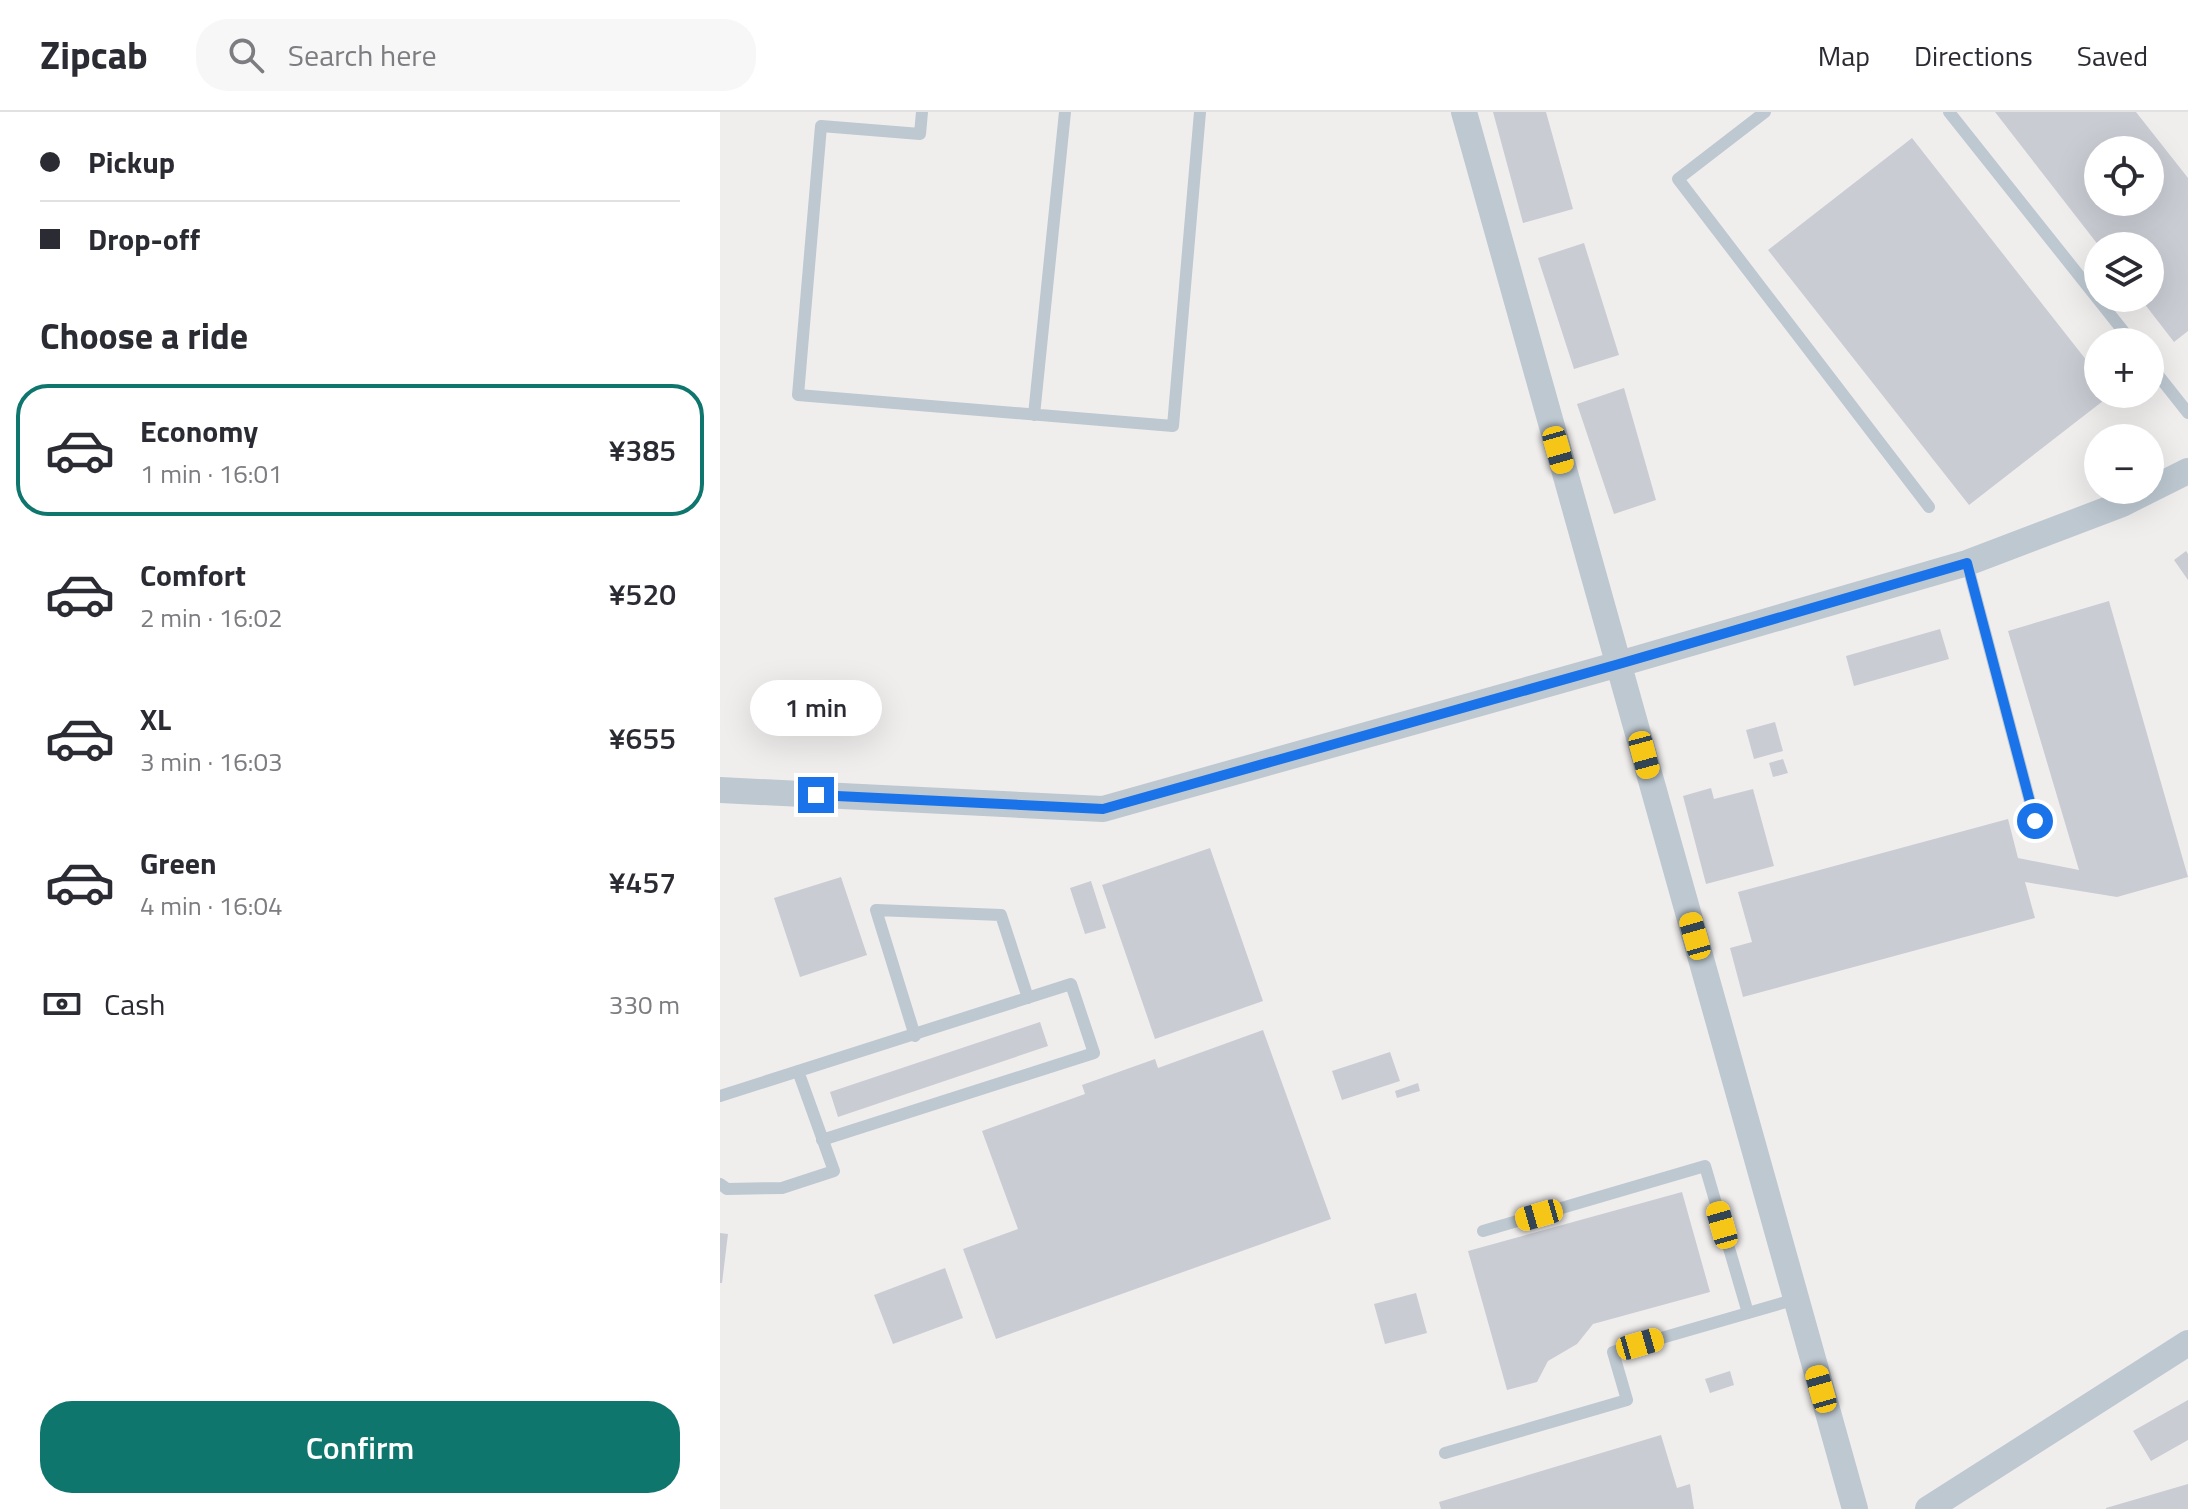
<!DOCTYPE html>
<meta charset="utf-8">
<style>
body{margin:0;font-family:"Titillium Web",sans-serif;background:#f7f7f7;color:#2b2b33;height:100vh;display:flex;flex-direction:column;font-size:30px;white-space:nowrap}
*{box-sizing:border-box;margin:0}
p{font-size:26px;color:#7c7c81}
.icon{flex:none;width:44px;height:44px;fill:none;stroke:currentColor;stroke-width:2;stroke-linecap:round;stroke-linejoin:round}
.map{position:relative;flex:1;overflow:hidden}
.side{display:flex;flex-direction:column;background:#fff;width:720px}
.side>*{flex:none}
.banner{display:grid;align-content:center;height:176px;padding:0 40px;background:#fff}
.buttons{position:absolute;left:1364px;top:24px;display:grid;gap:16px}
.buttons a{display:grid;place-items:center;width:80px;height:80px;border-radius:50%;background:#fff;box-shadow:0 8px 32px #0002;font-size:40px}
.end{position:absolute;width:36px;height:36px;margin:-18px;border:10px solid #1a73e8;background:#fff;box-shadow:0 0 0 4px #fff}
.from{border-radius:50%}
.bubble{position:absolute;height:56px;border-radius:28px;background:#fff;box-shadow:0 8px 32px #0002;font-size:26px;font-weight:600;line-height:56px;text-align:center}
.car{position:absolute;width:24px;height:48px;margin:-24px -12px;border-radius:10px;box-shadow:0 0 6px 2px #0007;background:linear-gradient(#f5c518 24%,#345 0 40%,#f5c518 0 76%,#345 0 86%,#f5c518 0)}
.banner b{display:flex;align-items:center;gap:28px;height:76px;font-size:30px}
.banner b+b{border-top:2px solid #e1e1e2}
.banner i{width:20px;height:20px;background:#2b2b33}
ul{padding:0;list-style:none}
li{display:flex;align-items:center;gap:24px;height:132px;margin:0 16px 12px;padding:0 24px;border:4px solid transparent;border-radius:32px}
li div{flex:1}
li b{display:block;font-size:30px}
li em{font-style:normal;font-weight:600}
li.on{border-color:#0f766e}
li>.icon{width:72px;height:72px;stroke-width:1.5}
h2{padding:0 40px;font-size:36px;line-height:96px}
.pay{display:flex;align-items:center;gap:20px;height:88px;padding:0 40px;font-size:30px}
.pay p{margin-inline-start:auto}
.cta{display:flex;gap:16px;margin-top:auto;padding:16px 40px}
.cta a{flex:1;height:92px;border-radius:32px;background:#0f766e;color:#fff;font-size:32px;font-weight:600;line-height:92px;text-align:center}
header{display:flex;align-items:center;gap:48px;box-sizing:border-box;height:112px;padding:0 40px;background:#fff;border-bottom:2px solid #e1e1e2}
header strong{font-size:38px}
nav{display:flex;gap:44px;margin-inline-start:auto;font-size:28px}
.search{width:560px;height:72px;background:#f7f7f7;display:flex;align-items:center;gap:20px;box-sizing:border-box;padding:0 28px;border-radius:32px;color:#7c7c81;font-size:30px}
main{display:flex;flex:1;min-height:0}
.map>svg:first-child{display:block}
</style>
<header>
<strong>Zipcab</strong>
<div class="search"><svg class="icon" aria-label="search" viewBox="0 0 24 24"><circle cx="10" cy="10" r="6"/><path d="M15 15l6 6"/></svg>Search here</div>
<nav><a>Map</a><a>Directions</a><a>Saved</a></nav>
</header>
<main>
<section class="side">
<div class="banner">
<b><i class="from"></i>Pickup</b>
<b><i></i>Drop-off</b>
</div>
<h2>Choose a ride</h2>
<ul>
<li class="on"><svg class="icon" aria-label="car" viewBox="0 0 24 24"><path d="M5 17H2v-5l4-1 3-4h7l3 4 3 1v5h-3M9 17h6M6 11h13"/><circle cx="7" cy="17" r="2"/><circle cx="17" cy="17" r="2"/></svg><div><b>Economy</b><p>1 min · 16:01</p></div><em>¥385</em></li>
<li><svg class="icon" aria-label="car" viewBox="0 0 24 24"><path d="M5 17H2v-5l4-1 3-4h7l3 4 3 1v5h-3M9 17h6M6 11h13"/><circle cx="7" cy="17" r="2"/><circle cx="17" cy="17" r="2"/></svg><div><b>Comfort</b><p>2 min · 16:02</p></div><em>¥520</em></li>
<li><svg class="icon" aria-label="car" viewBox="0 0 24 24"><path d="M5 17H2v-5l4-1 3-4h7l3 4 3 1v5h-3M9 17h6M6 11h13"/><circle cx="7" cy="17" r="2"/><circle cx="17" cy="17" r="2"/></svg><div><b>XL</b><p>3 min · 16:03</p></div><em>¥655</em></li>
<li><svg class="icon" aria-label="car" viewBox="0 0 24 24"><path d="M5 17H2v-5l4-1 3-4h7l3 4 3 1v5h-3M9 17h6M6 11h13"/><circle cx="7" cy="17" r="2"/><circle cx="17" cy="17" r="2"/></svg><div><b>Green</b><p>4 min · 16:04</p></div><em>¥457</em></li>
</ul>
<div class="pay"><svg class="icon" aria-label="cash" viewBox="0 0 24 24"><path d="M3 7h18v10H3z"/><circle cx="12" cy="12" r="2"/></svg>Cash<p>330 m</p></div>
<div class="cta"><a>Confirm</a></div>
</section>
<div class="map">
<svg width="1468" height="1397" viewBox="0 0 1468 1397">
<rect width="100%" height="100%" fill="#f0eded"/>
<path fill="#c9ccd3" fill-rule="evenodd" d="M773,0H826L853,97L803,111Z
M1275,0H1416L1468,66V219L1454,230L1420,186H1430V134H1379ZM1378,38H1430V90H1378Z
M1192,26L1378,263V282H1392L1249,393L1048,138Z
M864,131L899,243L854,257L818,146Z
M904,276L936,388L894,402L857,292Z
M1466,439L1468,442V468L1454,448Z
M1389,489L1468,765L1397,785L1305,770L1315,806L1023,885L1010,836L1032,830L1018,780L1288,707L1298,746L1359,758L1288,519Z
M1220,517L1229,547L1134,574L1126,544Z
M1055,610L1063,639L1034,647L1026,618Z
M1063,647L1068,661L1053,665L1049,651Z
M991,676L994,687L1033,677L1054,754L986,772L963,684Z
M490,736L543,889L435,927L382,773Z
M121,765L147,843L80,865L54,786Z
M371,769L386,816L365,822L350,776Z
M320,910L328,934L118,1005L110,980Z
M543,918L611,1107L276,1227L243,1137L298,1117L262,1019L365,982L362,973L435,947L438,956Z
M670,940L680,969L622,988L612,959Z
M698,971L700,979L677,986L675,979Z
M962,1080L990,1180L873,1212L857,1232L828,1249L817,1270L787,1278L748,1139Z
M0,1121L8,1122L2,1171H0Z
M225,1156L243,1206L173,1232L154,1183Z
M696,1181L707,1221L665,1232L654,1192Z
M1010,1259L1014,1273L990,1281L985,1267Z
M1468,1288V1328L1431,1349L1413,1319Z
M941,1323L957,1376L970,1372L974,1397H721L719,1390Z
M1468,1372V1397H1386V1396Z"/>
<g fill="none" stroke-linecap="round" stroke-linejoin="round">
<path stroke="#bdc8d1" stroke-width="12" d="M202,0L200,22L101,14L78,283L453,314L480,0
M1045,0L958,67L1209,395
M1229,0L1412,230
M1430,253L1468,301
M314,303L345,0
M1247,451L1315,709
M195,924L156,798L281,803L308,886
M0,984L351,872L374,941L102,1028
M0,1072L7,1077L62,1076L114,1059L78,959
M763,1119L985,1054L1028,1201
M725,1341L907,1288L893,1240L1076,1187"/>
<path stroke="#bdc8d1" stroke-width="26" d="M744,0L1135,1397
M0,678L383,697L899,552L1247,451L1402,392L1468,359
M1208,1397L1468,1231"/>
</g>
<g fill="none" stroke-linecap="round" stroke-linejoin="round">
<path stroke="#1a73e8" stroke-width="10" d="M96,683L383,697L899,552L1247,451L1315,709"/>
</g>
</svg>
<div class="buttons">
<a><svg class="icon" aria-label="locate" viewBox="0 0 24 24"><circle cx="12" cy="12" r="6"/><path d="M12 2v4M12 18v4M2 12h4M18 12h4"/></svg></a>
<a><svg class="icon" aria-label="layers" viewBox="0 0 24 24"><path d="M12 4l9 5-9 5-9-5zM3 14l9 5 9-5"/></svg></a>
<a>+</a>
<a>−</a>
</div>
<i class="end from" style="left:1315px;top:709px"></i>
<i class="end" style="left:96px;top:683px"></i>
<div class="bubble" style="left:30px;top:568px;width:132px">1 min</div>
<i class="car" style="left:838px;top:338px;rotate:164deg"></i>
<i class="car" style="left:924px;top:643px;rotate:165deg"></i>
<i class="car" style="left:975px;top:824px;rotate:344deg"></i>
<i class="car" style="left:819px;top:1103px;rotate:254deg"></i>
<i class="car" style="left:1002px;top:1113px;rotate:344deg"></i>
<i class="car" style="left:920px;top:1232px;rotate:74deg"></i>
<i class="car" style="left:1101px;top:1277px;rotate:344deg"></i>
</div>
</main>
